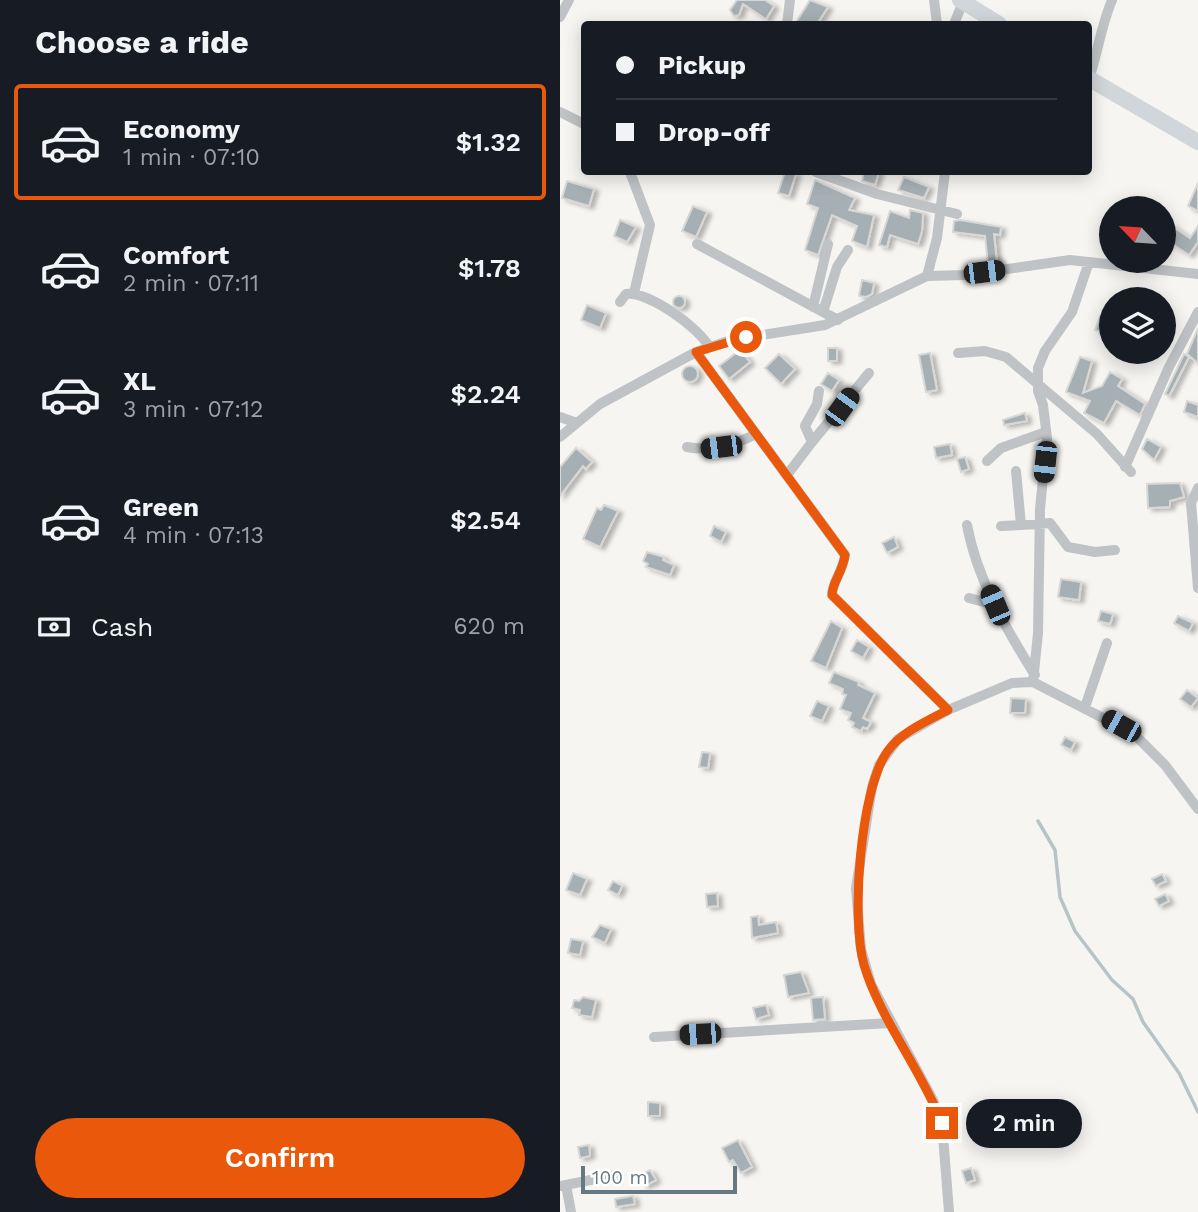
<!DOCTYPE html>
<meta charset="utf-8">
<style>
body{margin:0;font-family:"Work Sans",sans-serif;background:#20242c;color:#f1f3f6;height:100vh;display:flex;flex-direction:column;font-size:26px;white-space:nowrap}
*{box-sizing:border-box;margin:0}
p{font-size:23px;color:#9ea1a6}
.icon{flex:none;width:38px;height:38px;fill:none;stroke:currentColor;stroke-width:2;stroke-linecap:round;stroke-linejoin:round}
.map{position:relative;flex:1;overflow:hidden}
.side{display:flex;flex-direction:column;background:#171b24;width:560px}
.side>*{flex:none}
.guide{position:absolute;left:21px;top:21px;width:511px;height:154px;border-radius:7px;box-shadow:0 4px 18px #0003;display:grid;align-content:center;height:154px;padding:0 35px;background:#171b24}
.needle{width:46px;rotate:295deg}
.buttons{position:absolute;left:539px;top:196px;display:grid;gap:14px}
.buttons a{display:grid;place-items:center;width:77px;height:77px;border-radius:50%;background:#171b24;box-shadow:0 4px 18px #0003;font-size:35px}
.scale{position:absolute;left:21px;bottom:18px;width:156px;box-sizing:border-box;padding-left:7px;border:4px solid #667882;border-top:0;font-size:19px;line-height:24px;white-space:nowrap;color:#667882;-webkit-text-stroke:5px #fff;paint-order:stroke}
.end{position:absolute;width:32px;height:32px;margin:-16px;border:9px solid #ea580c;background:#fff;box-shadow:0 0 0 4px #fff}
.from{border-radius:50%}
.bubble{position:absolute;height:49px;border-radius:24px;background:#171b24;box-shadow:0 4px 18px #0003;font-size:23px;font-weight:600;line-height:49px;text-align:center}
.car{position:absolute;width:21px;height:42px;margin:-21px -10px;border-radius:9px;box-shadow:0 0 5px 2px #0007;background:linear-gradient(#222 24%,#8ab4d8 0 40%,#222 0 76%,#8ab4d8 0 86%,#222 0)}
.guide b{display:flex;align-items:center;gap:24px;height:66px;font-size:26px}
.guide b+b{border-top:2px solid #363941}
.guide i{width:18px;height:18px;background:#f1f3f6}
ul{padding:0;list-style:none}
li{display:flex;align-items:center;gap:21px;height:116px;margin:0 14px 10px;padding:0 21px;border:4px solid transparent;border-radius:7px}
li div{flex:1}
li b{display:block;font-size:26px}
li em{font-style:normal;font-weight:600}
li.active{border-color:#ea580c}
li>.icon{width:63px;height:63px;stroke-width:1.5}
h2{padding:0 35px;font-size:32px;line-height:84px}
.pay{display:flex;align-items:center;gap:18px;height:77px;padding:0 35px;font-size:26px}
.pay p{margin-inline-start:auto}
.button{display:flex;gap:14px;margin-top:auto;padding:14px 35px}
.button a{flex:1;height:80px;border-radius:42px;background:#ea580c;color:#fff;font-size:28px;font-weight:600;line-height:80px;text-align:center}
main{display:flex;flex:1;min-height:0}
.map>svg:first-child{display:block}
</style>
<main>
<section class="side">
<h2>Choose a ride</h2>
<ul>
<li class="active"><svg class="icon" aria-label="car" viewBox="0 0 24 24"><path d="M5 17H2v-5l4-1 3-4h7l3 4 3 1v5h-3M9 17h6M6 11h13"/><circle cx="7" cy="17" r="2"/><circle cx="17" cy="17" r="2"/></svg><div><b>Economy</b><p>1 min · 07:10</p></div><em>$1.32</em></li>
<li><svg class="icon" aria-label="car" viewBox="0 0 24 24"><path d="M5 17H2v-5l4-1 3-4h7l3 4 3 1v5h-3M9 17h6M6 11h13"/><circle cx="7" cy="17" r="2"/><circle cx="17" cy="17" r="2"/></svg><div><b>Comfort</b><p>2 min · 07:11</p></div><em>$1.78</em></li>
<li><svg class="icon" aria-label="car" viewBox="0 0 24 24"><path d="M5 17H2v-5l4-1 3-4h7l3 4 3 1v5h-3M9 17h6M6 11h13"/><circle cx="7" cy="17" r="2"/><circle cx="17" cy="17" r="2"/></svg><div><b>XL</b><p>3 min · 07:12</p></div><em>$2.24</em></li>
<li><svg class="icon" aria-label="car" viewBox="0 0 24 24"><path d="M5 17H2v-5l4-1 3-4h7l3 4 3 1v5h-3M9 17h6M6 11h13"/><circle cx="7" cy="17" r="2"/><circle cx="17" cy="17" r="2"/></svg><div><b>Green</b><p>4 min · 07:13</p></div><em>$2.54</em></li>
</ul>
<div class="pay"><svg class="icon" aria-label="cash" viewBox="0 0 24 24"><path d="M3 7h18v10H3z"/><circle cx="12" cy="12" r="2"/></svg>Cash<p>620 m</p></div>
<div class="button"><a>Confirm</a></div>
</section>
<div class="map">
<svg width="638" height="1212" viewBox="0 0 638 1212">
<defs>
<filter id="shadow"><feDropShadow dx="4.5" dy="2.5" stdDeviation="2" flood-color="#0004"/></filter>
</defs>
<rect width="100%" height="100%" fill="#f6f5f2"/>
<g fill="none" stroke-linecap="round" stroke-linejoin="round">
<path stroke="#b7c4c7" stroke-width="3.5" d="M478,821L495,850L500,897L515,931L552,980L573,999L583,1022L619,1073L638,1112"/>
</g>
<path fill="#a6afb3" stroke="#d7d7d5" stroke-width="2" filter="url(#shadow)" d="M177,0H205L214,6L206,19L183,4L179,15L174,16L170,10Z
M250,0L268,7L257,24H235Z
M225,172L236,174L229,196L218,193Z
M304,172H319L315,185L302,181Z
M344,177L369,187L364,198L338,190Z
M255,180L295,198L289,210L314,215L307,247L292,241L297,226L272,215L258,255L245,250L258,208L247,204Z
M7,181L34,189L29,206L2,198Z
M638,183V211L628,206Z
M133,206L147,212L136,237L122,231Z
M350,210L363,213L362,231L358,244L330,235L327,247L319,245L330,211L349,218Z
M60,220L76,227L67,242L54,236Z
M400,220L441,227L440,235L434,234L437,263L428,264L425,236L393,232L394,221Z
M610,225L630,238L638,226V242L629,255L609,242L604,250V234Z
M302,280L314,283L312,294L306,297L299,296Z
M113 302a6 6 0 1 1 12 0a6 6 0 1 1-12 0Z
M27,305L46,313L40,328L21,320Z
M540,316L551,320V331L547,334L535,330Z
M638,328V363L627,354Z
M268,348H277V361H268Z
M180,350L190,362L169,379L159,366Z
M370,353L377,390L366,392L359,355Z
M219,354L235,369L221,384L205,368Z
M624,354L629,357L609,396L605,394Z
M520,357L532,361L523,393L542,386L550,372L562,379L558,386L585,404L580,415L556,401L544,423L524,413L530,401L506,392Z
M122 374a8 8 0 1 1 16 0a8 8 0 1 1-16 0Z
M268,373L279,380L272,391L261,384Z
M627,401L638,405V417L624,412Z
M465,413L467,421L444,425L443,420Z
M587,439L601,447L594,460L582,449Z
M390,444L392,455L376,458L374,447Z
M16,448L32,462L26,469L23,466L0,496V467Z
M405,457L409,469L401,472L397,459Z
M620,483L624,497L610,501V507L588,508L587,484Z
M44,505L58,511L40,547L23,539L37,508L41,510Z
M154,526L166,532L161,542L150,536Z
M334,537L338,547L327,553L322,543Z
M87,552L104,557L103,560L114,565L110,575L86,567L88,564L83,561Z
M501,579L521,582L519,600L498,597Z
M541,611L553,614L550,624L538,621Z
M618,616L633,623L629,631L614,623Z
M271,621L282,628L266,668L251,661Z
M297,640L309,647L303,658L291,651Z
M274,672L299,682L298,685L315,693L303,718L311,722L307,729L303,727L301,731L292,727L294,723L288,720L291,713L280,709L286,695L282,694L283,689L269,683Z
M627,690L638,698L631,707L620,699Z
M451,698L466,699L465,713H450Z
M257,701L269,706L262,721L250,716Z
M505,737L515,742L511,750L501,745Z
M142,752L150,753L148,768L139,767Z
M13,873L27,879L20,895L6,890Z
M602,874L606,881L596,886L592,879Z
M53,881L62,886L58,895L48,890Z
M157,893L158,906L147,907L146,894Z
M605,894L609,901L599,906L595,899Z
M198,916L199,925L216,922L218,933L192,938L191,917Z
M40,925L51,929L45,943L32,937Z
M11,939L23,941L20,955L8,953Z
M241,972L249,993L228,997L224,975Z
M23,997L36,1000L32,1017L19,1015L20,1010L12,1008L14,1000L19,1001Z
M263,997L265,1019L253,1020L251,998Z
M206,1005L209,1015L196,1019L193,1008Z
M88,1102L100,1103V1116H88Z
M178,1140L192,1167L181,1173L173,1160L169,1162L162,1148Z
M29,1145L30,1156L20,1158L18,1147Z
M411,1168L415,1180L406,1183L402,1171Z
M90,1170L96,1180L85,1186L79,1176Z
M73,1196L75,1204L56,1207L55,1199Z"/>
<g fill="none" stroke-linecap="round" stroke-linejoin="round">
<path stroke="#bfc3c6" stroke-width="10" d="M374,0L377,24
M0,17L9,0
M227,24L230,0
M394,24L403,2
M529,79C538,52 541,26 552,0
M0,112L24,124
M70,172L90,225L74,293
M256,172L317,194L397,214
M137,244L278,320
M367,276L377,238L385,172
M60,302L66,294C88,291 140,328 149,347
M253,307L268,244
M263,312L277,267L288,250
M136,352L285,555C283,571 272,582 272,595L388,710
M398,353L425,351L446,357L537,434L571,472
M0,417L17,423
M0,437L40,404L136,352L171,340L265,325L367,276L405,275L510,260L638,274
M252,442L309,373
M127,447C151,452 174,445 196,434
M427,461L441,448L486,432
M565,467L609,367L638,312
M456,471L461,525L490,523L508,547L535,552L555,550
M227,475L252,442L245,426L257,404L259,391
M638,488L631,503L638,588
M407,525C417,579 446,629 475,675
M441,526L461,525
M409,598L435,605
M473,682L478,633L480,509L487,438L483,405L478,391V368L485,351L512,312L529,262
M525,707L547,643
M94,1037L330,1023
M6,1185L11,1212
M0,1186L56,1175
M389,1212L382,1123L373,1100L311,984L301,949L296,888L312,787L319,765L338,739L388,710L452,683L473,682L574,734L605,765L638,809"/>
<path stroke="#d1d6da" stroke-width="16" d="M400,0L439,24
M528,78L638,142"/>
</g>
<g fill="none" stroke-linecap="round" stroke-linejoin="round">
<path stroke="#ea580c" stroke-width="9" d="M186,337L136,352L285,555C283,572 272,582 272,595L388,710C367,721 341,732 327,752C300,791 291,919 304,965C321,1021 361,1069 382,1123"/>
</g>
</svg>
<div class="buttons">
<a><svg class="needle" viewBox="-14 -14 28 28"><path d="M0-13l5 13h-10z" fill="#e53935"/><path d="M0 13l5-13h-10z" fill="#9ea1a6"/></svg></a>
<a><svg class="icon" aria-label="layers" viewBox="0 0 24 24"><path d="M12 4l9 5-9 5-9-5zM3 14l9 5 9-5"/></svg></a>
</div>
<div class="scale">100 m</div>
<i class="end from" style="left:186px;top:337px"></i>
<i class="end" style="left:382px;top:1123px"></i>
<div class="bubble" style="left:406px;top:1099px;width:116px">2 min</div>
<i class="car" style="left:424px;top:272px;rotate:83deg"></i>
<i class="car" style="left:282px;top:407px;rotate:36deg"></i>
<i class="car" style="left:161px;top:447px;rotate:263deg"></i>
<i class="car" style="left:485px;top:462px;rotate:186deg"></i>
<i class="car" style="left:435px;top:605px;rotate:337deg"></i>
<i class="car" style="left:561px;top:726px;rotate:299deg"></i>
<i class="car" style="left:140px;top:1034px;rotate:267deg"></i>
<div class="guide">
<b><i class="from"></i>Pickup</b>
<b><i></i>Drop-off</b>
</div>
</div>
</main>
